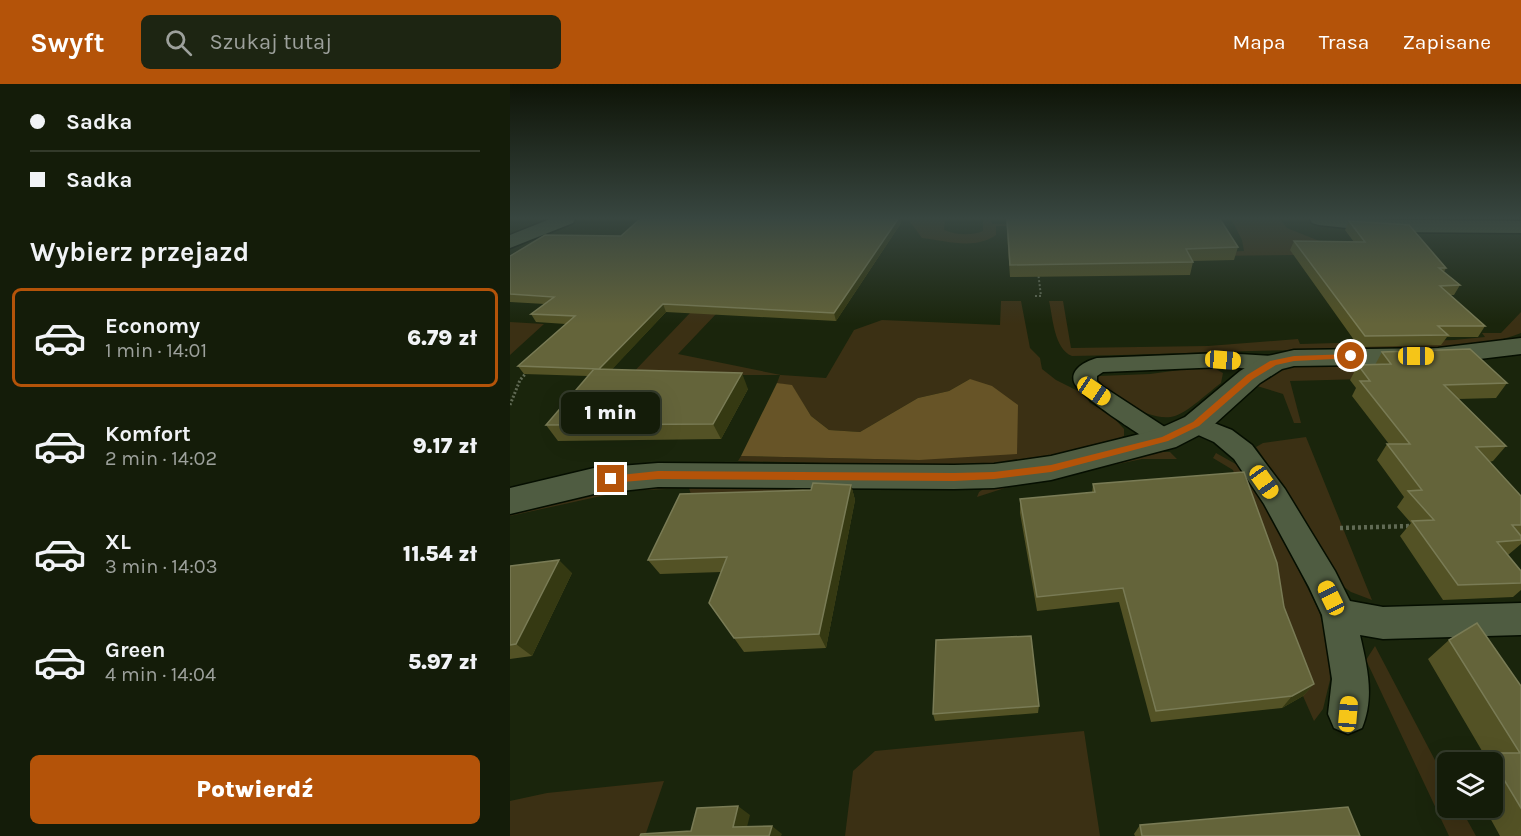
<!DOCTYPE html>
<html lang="pl">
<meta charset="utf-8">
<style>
body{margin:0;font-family:Karla,sans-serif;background:#1d2512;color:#f1f3f6;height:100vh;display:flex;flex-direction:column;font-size:22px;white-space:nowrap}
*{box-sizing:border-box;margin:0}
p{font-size:20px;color:#9da19c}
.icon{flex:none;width:33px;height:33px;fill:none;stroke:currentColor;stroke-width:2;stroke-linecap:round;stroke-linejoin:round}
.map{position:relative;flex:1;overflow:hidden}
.drawer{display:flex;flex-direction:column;background:#141c09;width:510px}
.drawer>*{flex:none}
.guide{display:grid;align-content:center;height:132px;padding:0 30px;background:#141c09}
.tools{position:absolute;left:927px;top:668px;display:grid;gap:12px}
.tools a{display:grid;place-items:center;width:66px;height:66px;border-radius:9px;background:#141c09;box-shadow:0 6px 24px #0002,0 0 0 2px #333a2a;font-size:30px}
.end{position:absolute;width:27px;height:27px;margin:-14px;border:8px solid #b45309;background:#fff;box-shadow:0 0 0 3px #fff}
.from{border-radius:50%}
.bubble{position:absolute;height:42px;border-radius:9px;background:#141c09;box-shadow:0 6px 24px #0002,0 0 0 2px #333a2a;font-size:20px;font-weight:800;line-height:42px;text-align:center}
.car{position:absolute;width:18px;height:36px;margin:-18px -9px;border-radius:8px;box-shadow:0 0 4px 2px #0007;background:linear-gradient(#f5c518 24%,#345 0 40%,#f5c518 0 76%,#345 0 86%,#f5c518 0)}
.guide b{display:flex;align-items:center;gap:21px;height:57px;font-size:22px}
.guide b+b{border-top:2px solid #333a2a}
.guide i{width:15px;height:15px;background:#f1f3f6}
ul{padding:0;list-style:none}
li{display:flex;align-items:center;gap:18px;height:99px;margin:0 12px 9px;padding:0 18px;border:3px solid transparent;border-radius:9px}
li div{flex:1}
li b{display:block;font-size:22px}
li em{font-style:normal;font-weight:800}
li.selected{border-color:#b45309}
li>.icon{width:54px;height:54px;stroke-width:1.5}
h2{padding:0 30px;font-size:27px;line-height:72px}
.cta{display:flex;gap:12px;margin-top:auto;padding:12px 30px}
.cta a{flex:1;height:69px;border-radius:9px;background:#b45309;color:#fff;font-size:24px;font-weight:800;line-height:69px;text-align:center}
header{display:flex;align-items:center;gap:36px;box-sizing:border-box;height:84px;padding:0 30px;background:#b45309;color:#fff}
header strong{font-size:28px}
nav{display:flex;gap:33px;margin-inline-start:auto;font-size:21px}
.search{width:420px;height:54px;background:#1d2512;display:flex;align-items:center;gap:15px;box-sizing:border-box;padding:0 21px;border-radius:9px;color:#9da19c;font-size:22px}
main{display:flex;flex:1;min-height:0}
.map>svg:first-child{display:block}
</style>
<header>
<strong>Swyft</strong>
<div class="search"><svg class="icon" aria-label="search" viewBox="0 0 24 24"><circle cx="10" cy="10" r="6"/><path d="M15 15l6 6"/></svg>Szukaj tutaj</div>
<nav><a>Mapa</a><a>Trasa</a><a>Zapisane</a></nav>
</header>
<main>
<section class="drawer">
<div class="guide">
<b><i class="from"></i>Sadka</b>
<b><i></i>Sadka</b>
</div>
<h2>Wybierz przejazd</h2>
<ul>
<li class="selected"><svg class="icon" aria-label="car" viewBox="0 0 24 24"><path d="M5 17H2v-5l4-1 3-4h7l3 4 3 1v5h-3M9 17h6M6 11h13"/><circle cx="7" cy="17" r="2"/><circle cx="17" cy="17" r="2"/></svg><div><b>Economy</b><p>1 min · 14:01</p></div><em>6.79 zł</em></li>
<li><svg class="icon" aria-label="car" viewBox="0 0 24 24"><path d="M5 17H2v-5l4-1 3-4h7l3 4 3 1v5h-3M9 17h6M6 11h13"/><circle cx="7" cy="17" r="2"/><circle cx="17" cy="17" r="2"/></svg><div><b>Komfort</b><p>2 min · 14:02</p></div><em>9.17 zł</em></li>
<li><svg class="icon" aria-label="car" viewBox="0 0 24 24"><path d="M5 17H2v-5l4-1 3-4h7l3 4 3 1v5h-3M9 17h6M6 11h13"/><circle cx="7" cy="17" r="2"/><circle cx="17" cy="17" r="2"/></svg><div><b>XL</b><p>3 min · 14:03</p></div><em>11.54 zł</em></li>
<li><svg class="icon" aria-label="car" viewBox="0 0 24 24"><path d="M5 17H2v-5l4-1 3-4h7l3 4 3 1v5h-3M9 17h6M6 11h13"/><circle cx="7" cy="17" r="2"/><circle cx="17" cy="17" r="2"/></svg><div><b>Green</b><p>4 min · 14:04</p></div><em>5.97 zł</em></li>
</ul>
<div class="cta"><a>Potwierdź</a></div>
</section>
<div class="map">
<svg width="1011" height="752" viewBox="0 0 1011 752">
<rect width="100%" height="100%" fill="#1a250c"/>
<path fill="#3b3014" d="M398,135H435L434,146C446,151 461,152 473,147V135H481L482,140L536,141L486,142V151C465,166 437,157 412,154Z
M721,135H770L777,144L812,158L787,171L701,172L712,168L734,167L732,156Z
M200,208L226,209L168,270L271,291L316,294L344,246L372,236L490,241L491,217H511L520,264L530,274L532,285L546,296L574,310L580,319L602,332L614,345V352L578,366L500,381H394L228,377L231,372L409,376L460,295L439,307L408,314L350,348L319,346L301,332L282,302L267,299L270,291H215L116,296Z
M539,217H553L561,264L698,262L788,255L790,260L944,256L975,253L972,249H991L1011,228V249C943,275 865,264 794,266C717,267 639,271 562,272C544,265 543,234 539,217Z
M0,238L34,240L0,271Z
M791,279H907L930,293L780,297L791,339H784L773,310L747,302L759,288Z
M692,283L704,284L713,289L711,299C699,308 678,328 665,332C641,340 603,311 585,296L589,292L640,290Z
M796,353L862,516L841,508L827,498L779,411L746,363L753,359Z
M652,368H660L667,375H632L498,403L467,413L469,408L475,404Z
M706,369L731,383L759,427L809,527L819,564L820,596L813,625L804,637L793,612L723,386L703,374Z
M131,400L307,402L309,415L183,417L179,404L114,407L0,432V426Z
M865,562L937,699L938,723H950L966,752H939L856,576Z
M574,647L590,752H335L343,687L365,667Z
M154,697L135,752H0V717L37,709Z"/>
<path fill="#675427" d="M460,295L482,302L508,321L507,370L409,376L231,372L267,299L282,301L301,332L319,346L350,348L408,314L439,307Z"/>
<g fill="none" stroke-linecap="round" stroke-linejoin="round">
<defs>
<path id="service" d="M713,269L763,272L771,274L774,279L771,284L763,286L713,283L593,288L587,292V297L592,302L664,349L668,355L664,361L655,364L646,361C631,351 569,313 564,298C560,285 576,277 587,274Z
M686,332L722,346L742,361L775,405L825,487L840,517L873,523L1011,519V551L873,555L850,551C857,582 865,613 852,644L838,650L824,644L818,630L822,595L812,531L799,503L754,420L724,375L704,358L677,346L673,340L677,334Z"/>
<path id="minor" d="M40,135H65L63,139L0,164V151Z
M800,135L1011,137V149L874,148L809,141L802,139Z
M1011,254V270L928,280L784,282L772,285L750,299L697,347L666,363L541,396L484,404L444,405L148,403L84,410L0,430V404L84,384L148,379L444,381L484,380L541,372L646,346L675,333L730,287L753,273L784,266L928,264Z"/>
</defs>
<use href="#service" stroke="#050e00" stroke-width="3"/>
<use href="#minor" stroke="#050e00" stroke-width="3"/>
<path stroke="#606a54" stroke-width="2" stroke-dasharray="2 2" stroke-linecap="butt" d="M525,212H531L528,188"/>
<path stroke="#606a54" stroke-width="3" stroke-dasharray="2 2" stroke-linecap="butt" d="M0,321L10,296L17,288"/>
<path stroke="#606a54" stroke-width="4.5" stroke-dasharray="3 3" stroke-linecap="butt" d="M830,444L901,442"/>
<use href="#service" fill="#4f5c41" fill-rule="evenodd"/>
<use href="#minor" fill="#4f5c41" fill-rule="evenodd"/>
</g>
<path fill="#535225" d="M391,135V139L326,237L156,228L101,286L238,305L211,355L48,357L36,341L78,292L14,290L8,282L56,240L26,238L21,230L35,220L0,218V172L111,152Z
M496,135H710L728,163L724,176L682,177L683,178L680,191L500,193Z
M839,137L936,184L934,188L950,201L944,211H940L975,242L968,253H937L931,261L849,263L780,166L784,157L844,158L835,146Z
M872,268L997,299L986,314L948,315L996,362L983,377L979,378L1011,412V460L998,471L1011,487V506L1003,513L933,516L890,452L901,439L887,423L894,413L867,376L877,360H879L842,312L846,304L840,296L848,281H865Z
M583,400L774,523L804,600L793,612L772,624L641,638L609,518L527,527L510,429V415L582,409Z
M341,401L345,416L316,564L234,568L199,519L211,488L150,490L138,476L301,406Z
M0,482L62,489L22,572L0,575Z
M939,556L1011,602V752H990L974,723H982V678H963L975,672L918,575Z
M529,622L528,629L425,637L423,630Z
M630,741L850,752H625L624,750Z"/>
<path fill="#353912" d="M388,135H391V139L326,237L324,229Z
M153,220L156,228L95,293L89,285Z
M232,289L238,305L211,355L203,340Z
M341,401L345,416L316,564L309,550Z
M49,476L62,489L22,572L6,560Z
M804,600L793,612L772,624L782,612Z
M228,722L240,731L235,751L223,743Z
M262,742L272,750L271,752H259Z"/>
<path fill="#64643a" stroke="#797b55" stroke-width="1.5" d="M130,135H388L324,229L153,220L89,285L8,282L65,232L21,230L44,213L0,210V172L35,151L111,152Z
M497,135H710L728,163L676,165L683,178L500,181Z
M839,137L899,141L936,184H929L950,201L930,202L975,242H928L938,251L855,252L784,157L855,158Z
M960,265L997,299L934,301L996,362L966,363L1011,412V441H1002L1011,452V456L987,458L1011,487V499L948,501L902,437L924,436L898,407L912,406L877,360H900L850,297H860L848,281L881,280L872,268Z
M84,285L232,289L203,340L36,341Z
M734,388L767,479L774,523L804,600L782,612L646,627L613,504L527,513L510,415L585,408L583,400Z
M303,399L341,401L309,550L224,554L199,519L217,473L138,476L170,410L301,406Z
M49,476L6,560L0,561V482Z
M967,539L1011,602V724L978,669H1010L939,556Z
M521,552L529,622L423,630L426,556Z
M228,722L223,743L262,742L259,752H130L131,750L181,747L187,724Z
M838,723L850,752H632L630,741Z"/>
<linearGradient id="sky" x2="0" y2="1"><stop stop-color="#0e1407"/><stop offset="0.56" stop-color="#384640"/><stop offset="1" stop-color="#384640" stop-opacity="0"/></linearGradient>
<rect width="1011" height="240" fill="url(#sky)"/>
<path fill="#b45309" d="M841,270L845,272L844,274L784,277L766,281L743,295L689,342L658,357L541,388L484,395L444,397L148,395L101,399L96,395L101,392L148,387L444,389L484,388L541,381L652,353L683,338L737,291L760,277L784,272Z"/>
</svg>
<div class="tools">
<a><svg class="icon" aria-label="layers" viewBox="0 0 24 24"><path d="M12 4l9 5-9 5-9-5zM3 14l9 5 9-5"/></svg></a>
</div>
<i class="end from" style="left:841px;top:272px"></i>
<i class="end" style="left:101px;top:395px"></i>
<div class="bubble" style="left:51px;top:308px;width:99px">1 min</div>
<i class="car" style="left:906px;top:272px;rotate:90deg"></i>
<i class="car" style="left:713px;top:276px;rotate:94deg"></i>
<i class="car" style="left:584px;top:307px;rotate:124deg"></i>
<i class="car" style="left:754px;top:398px;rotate:145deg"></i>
<i class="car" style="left:821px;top:514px;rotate:334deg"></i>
<i class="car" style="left:838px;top:630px;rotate:5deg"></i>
</div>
</main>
